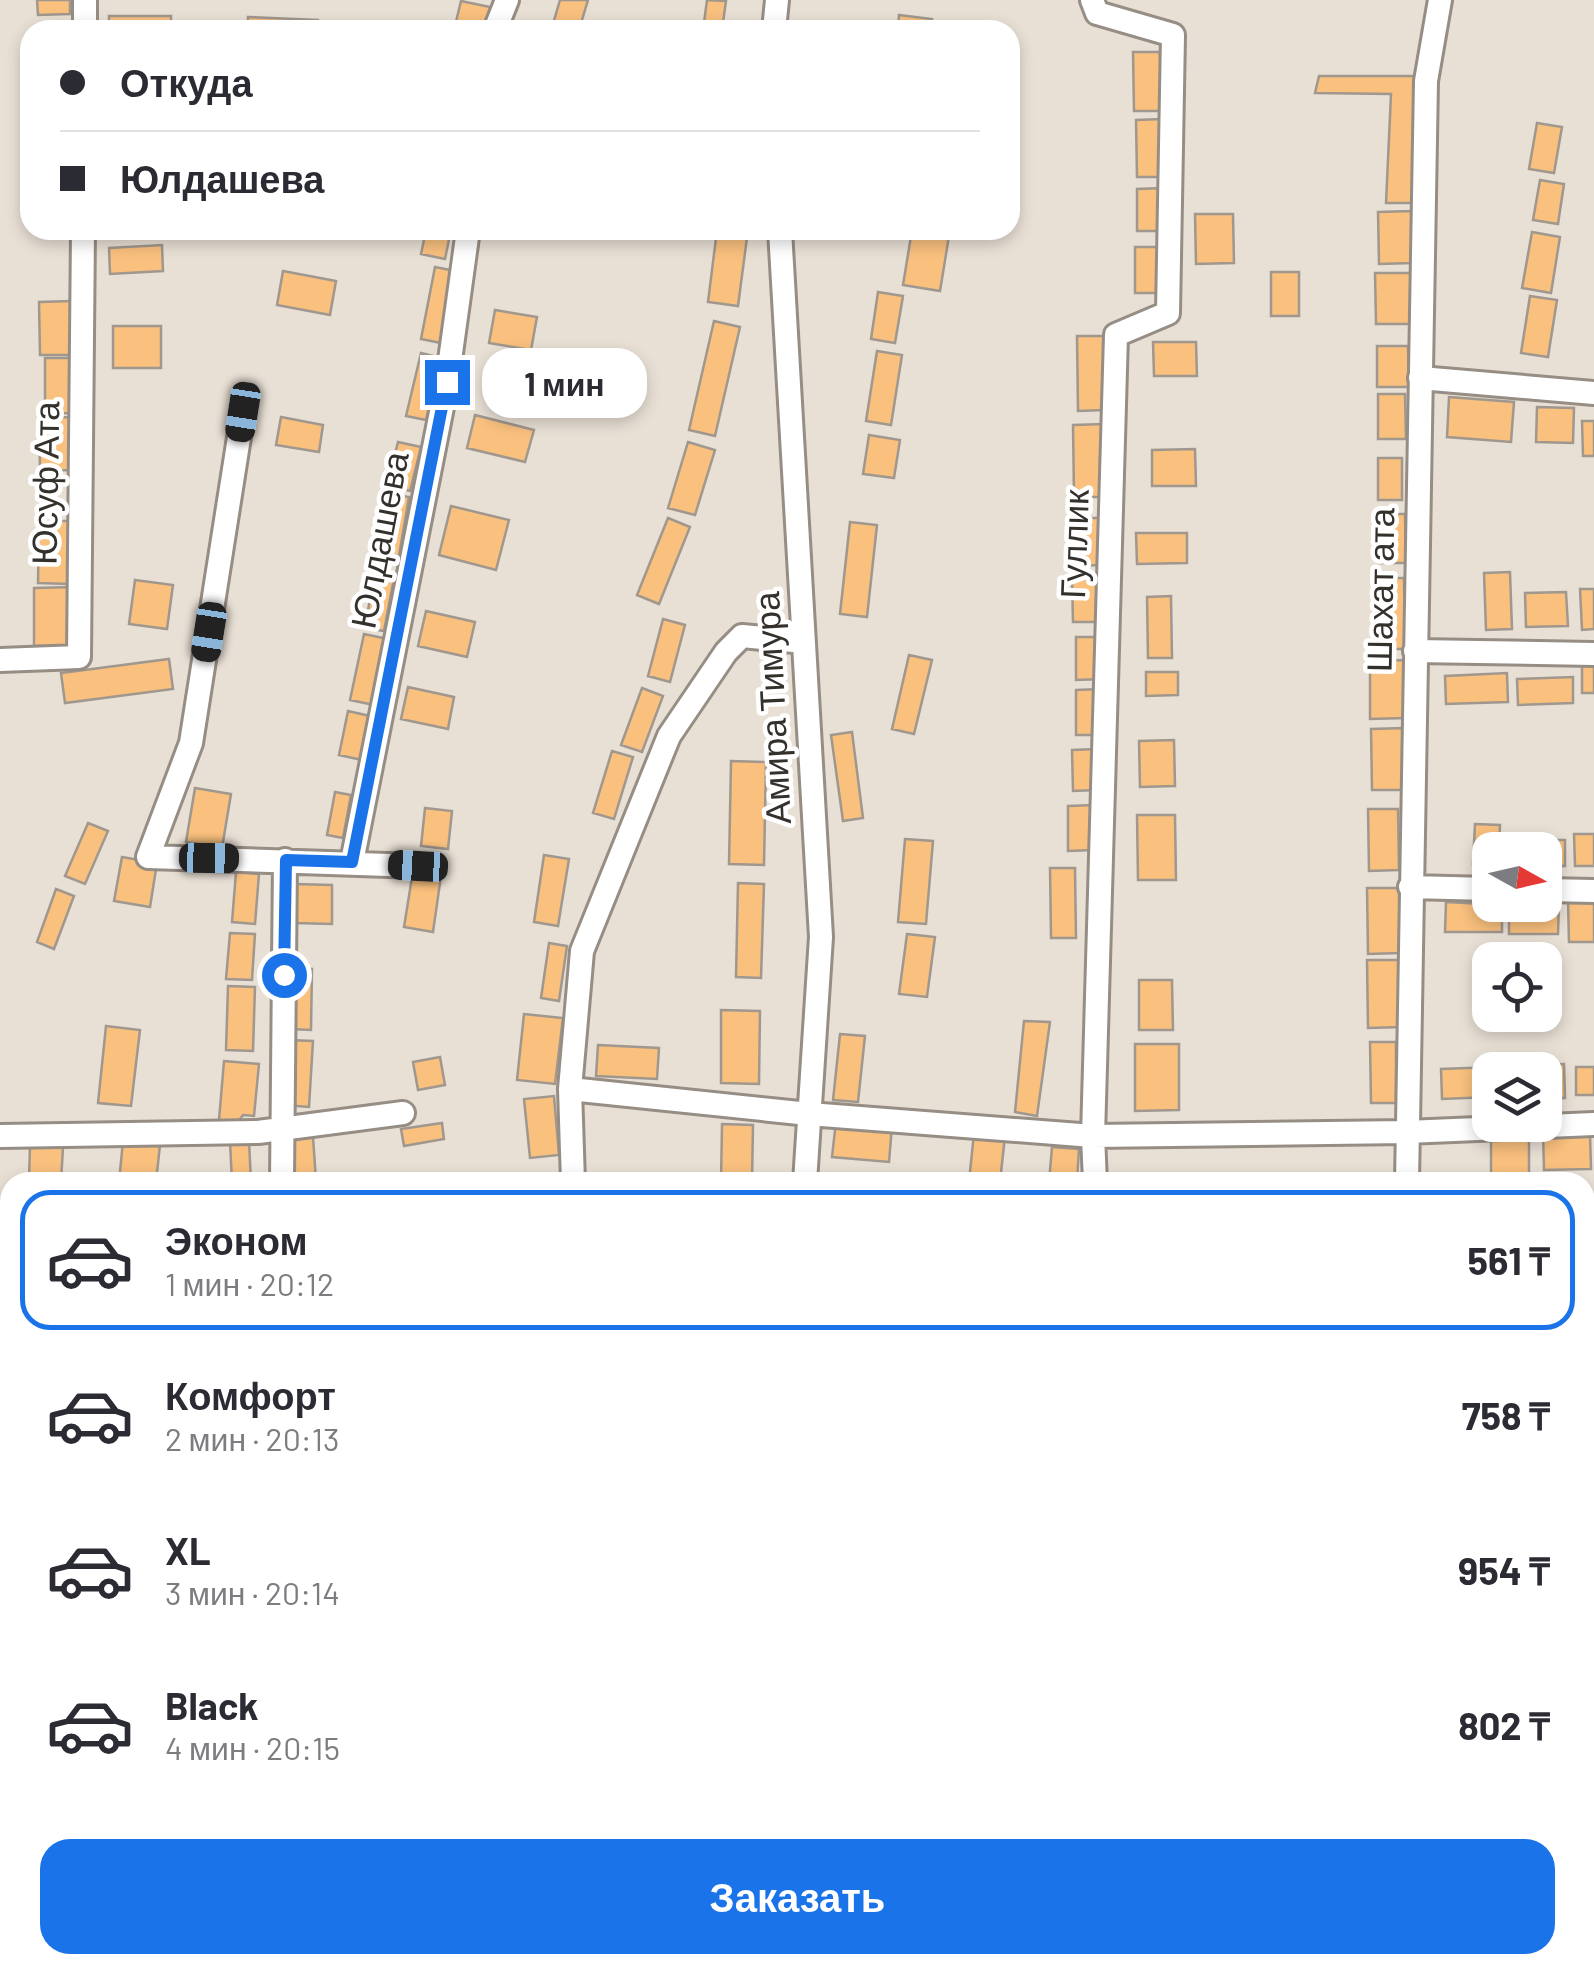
<!DOCTYPE html>
<html lang="ru">
<meta charset="utf-8">
<style>
body{margin:0;font-family:Barlow,sans-serif;background:#f7f7f7;color:#2b2b33;height:100vh;display:flex;flex-direction:column;font-size:38px;white-space:nowrap}
*{box-sizing:border-box;margin:0}
p{font-size:32px;color:#7c7c81}
.icon{flex:none;width:55px;height:55px;fill:none;stroke:currentColor;stroke-width:2;stroke-linecap:round;stroke-linejoin:round}
.map{position:relative;flex:1;overflow:hidden}
.details{position:absolute;left:0px;top:1172px;width:1595px;height:802px;display:flex;flex-direction:column;background:#fff;border-radius:30px 30px 0 0;box-shadow:0 5px 15px #0003}
.details>*{flex:none}
.guide{position:absolute;left:20px;top:20px;width:1000px;height:220px;border-radius:30px;box-shadow:0 5px 15px #0003;display:grid;align-content:center;height:220px;padding:0 40px;background:#fff}
.needle{width:65px;rotate:98deg}
.tools{position:absolute;left:1472px;top:832px;display:grid;gap:20px}
.tools a{display:grid;place-items:center;width:90px;height:90px;border-radius:20px;background:#fff;box-shadow:0 5px 15px #0003;font-size:50px}
.end{position:absolute;width:45px;height:45px;margin:-22px;border:12px solid #1a73e8;background:#fff;box-shadow:0 0 0 5px #fff}
.from{border-radius:50%}
.bubble{position:absolute;height:70px;border-radius:30px;background:#fff;box-shadow:0 5px 15px #0003;font-size:32px;font-weight:700;line-height:70px;text-align:center}
.car{position:absolute;width:30px;height:60px;margin:-30px -15px;border-radius:12px;box-shadow:0 0 8px 2px #0007;background:linear-gradient(#222 24%,#8ab4d8 0 40%,#222 0 76%,#8ab4d8 0 86%,#222 0)}
.guide b{display:flex;align-items:center;gap:35px;height:95px;font-size:38px}
.guide b+b{border-top:2px solid #e1e1e2}
.guide i{width:25px;height:25px;background:#2b2b33}
ul{padding:18px 0 0;list-style:none}
li{display:flex;align-items:center;gap:30px;height:140px;margin:0 20px 15px;padding:0 20px;border:5px solid transparent;border-radius:30px}
li div{flex:1}
li b{display:block;font-size:38px}
li em{font-style:normal;font-weight:700}
li.active{border-color:#1a73e8}
li>.icon{width:90px;height:90px;stroke-width:1.5}
.cta{display:flex;gap:20px;margin-top:auto;padding:20px 40px}
.cta a{flex:1;height:115px;border-radius:30px;background:#1a73e8;color:#fff;font-size:40px;font-weight:700;line-height:115px;text-align:center}
.map>svg:first-child{display:block}
</style>
<div class="map">
<svg width="1594" height="1974" viewBox="0 0 1594 1974">
<rect width="100%" height="100%" fill="#e9e0d5"/>
<path fill="#f9c07e" stroke="#a0978e" stroke-width="2.5" d="M37,0H70V14L38,15Z
M560,0H588L579,30L553,24Z
M707,0L726,1L722,30H703Z
M461,1L490,7L485,30H454Z
M899,15L932,19L931,30H898Z
M109,16H171V30H109Z
M248,17L318,20V30H247Z
M183,22L235,24V30H183Z
M1133,52H1160L1161,111H1134Z
M1319,76H1417L1415,203H1386L1391,94L1315,93Z
M1162,119L1163,177H1137L1136,120Z
M1537,123L1562,127L1554,173L1529,169Z
M1540,180L1564,184L1558,224L1533,220Z
M1163,188L1164,231H1137V189Z
M1412,211L1413,263L1379,264L1378,212Z
M1195,214H1233L1234,263L1196,264Z
M426,230H451L445,259L421,254Z
M717,230H748L738,306L708,302Z
M912,230H950L940,291L903,285Z
M1532,232L1560,237L1551,293L1522,288Z
M162,245L163,271L110,274L109,248Z
M1135,247H1158L1159,293H1135Z
M435,267L455,271L441,343L421,339Z
M283,271L336,281L330,315L277,305Z
M1271,272H1299V316H1271Z
M1375,273H1413V324H1376Z
M878,292L903,296L895,343L871,339Z
M1530,296L1557,300L1548,357L1521,353Z
M71,301L72,355H40L39,302Z
M495,310L537,317L531,350L489,343Z
M714,321L740,327L715,436L689,430Z
M113,326H161V368H113Z
M1077,336H1104L1105,410L1078,411Z
M1153,342H1196L1197,376H1154Z
M1377,346H1408L1409,387H1377Z
M877,351L902,355L891,425L866,421Z
M421,353L441,358L426,420L406,416Z
M45,358H70V413L45,414Z
M1378,394H1405L1406,439H1378Z
M1449,397L1514,402L1511,442L1447,437Z
M1537,407L1574,408L1573,443L1536,442Z
M475,415L534,430L525,462L467,448Z
M72,417L73,470L40,471L39,418Z
M281,417L323,425L319,452L276,445Z
M1582,421H1594V456H1583Z
M1104,424L1105,497H1074L1073,425Z
M869,435L900,440L894,478L863,474Z
M398,442L421,447L410,491L387,485Z
M688,442L715,450L695,515L668,508Z
M1195,449L1196,486H1152V450Z
M1378,458H1402V500H1378Z
M388,494L409,497L399,556L378,553Z
M451,506L509,520L496,570L439,555Z
M1378,514H1405L1406,563H1379Z
M668,518L690,527L659,604L637,595Z
M1071,518H1100V565L1072,566Z
M39,521H70L69,584L38,583Z
M850,522L877,525L867,617L840,614Z
M1136,533H1187V563L1137,564Z
M375,570L395,573L384,631L365,628Z
M1510,572L1512,629L1486,630L1484,573Z
M1097,577V622H1073L1072,578Z
M1375,578H1404L1405,649H1376Z
M135,580L173,585L167,629L129,624Z
M73,587L74,646H34V588Z
M1580,589H1594V629L1582,630Z
M1566,592L1568,626L1526,627L1525,593Z
M1171,596L1172,658H1148L1147,597Z
M426,611L475,622L467,657L418,646Z
M663,619L685,625L670,682L648,676Z
M364,634L388,639L374,705L350,700Z
M1076,637H1103V679L1076,680Z
M909,655L932,660L914,734L892,729Z
M169,659L173,689L65,703L61,673Z
M1405,660L1406,718L1370,719V661Z
M1582,665H1594V693H1582Z
M1146,672H1178V695L1146,696Z
M1507,673L1508,702L1446,704L1445,676Z
M1573,677V703L1518,705L1517,679Z
M408,687L454,697L448,729L401,719Z
M642,688L663,696L642,752L621,745Z
M1100,689V735H1076V690Z
M348,711L370,716L362,760L339,755Z
M1403,728L1404,790H1372L1371,729Z
M852,732L863,818L843,821L831,735Z
M1174,740L1175,786L1140,787L1139,741Z
M1096,749L1097,790L1073,791L1072,750Z
M612,751L633,757L614,819L593,813Z
M731,761L766,762L764,865L729,864Z
M195,788L231,794L222,848L186,842Z
M335,792L351,795L343,838L327,835Z
M1094,805V850L1068,851V806Z
M425,808L452,811L448,849L421,846Z
M1368,809H1398L1399,870L1369,871Z
M1137,815H1175L1176,880H1138Z
M88,823L108,831L85,884L65,876Z
M1475,824L1500,825L1499,850H1490V865L1473,864Z
M1574,834H1594V866H1575Z
M905,839L933,841L926,924L898,922Z
M1510,840H1565V866H1545V850H1511Z
M544,855L569,859L558,926L534,922Z
M122,857L157,863L150,907L114,901Z
M1050,868H1075L1076,938H1051Z
M413,871L441,876L433,932L404,927Z
M236,872L259,874L255,924L232,922Z
M738,883L764,884L761,978L736,977Z
M295,884L332,885V924L294,923Z
M1367,888H1399L1400,953L1368,954Z
M56,889L74,896L54,949L37,942Z
M1545,901H1559L1558,934H1509V905H1545Z
M1594,901V942H1569L1568,902Z
M1446,902L1502,905V932H1445Z
M230,933L255,934L252,980L226,979Z
M907,934L935,937L927,997L899,994Z
M549,943L567,946L559,1001L541,998Z
M1367,960H1402L1403,1027L1368,1028Z
M291,968L312,969L311,1030L290,1029Z
M1139,980H1172L1173,1030H1139Z
M228,986L255,987L253,1051L226,1050Z
M721,1010L760,1011L759,1084L721,1083Z
M524,1014L563,1018L555,1084L517,1080Z
M1024,1021L1050,1022L1037,1116L1015,1112Z
M106,1026L140,1030L131,1106L98,1103Z
M840,1034L865,1036L858,1102L833,1100Z
M288,1040L313,1041L309,1107L284,1105Z
M1370,1042H1396V1103H1371Z
M1135,1044H1179V1110L1135,1111Z
M598,1045L659,1048L657,1079L596,1076Z
M440,1057L445,1085L418,1090L413,1062Z
M224,1061L259,1064L254,1116L243,1115L238,1122L219,1120Z
M1564,1064L1565,1098H1545V1070H1505V1065Z
M1493,1067L1490,1070V1097L1442,1099L1441,1069Z
M1576,1067H1594V1095H1576Z
M554,1096L559,1155L530,1158L524,1099Z
M836,1121L892,1126L889,1162L832,1157Z
M442,1123L444,1139L404,1146L401,1129Z
M722,1124L753,1125L752,1182H721Z
M974,1133L1005,1136L1000,1182L969,1181Z
M1590,1133L1591,1169L1544,1170L1543,1134Z
M313,1137L316,1180L289,1182L286,1139Z
M1491,1137H1529V1179H1491Z
M123,1141L160,1145L156,1182H119Z
M249,1141L251,1182H232L230,1142Z
M30,1146L63,1148L61,1181L29,1179Z
M1052,1147L1079,1149L1077,1182H1049Z
M0,1316L10,1317V1397H0Z
M2,1536L10,1538V1592L0,1590Z
M0,1600L10,1602V1646L0,1645Z
M10,1661V1713H0V1662Z
M0,1761H10V1822H0Z
M460,1965H505L504,1974H458Z
M918,1965H948V1974H918Z
M1225,1965V1974H1195L1194,1966Z
M1374,1965H1406L1407,1974H1374Z
M1456,1965H1492L1493,1974H1457Z"/>
<g fill="none" stroke-linecap="round" stroke-linejoin="round">
<defs>
<path id="minor" d="M1092,0L1097,13L1173,35L1168,313L1116,335L1093,1136L1095,1182
M85,30V0
M495,30L507,0
M774,30L777,0
M780,230L821,937L805,1182
M1420,378L1594,393
M243,412L191,743L148,857L418,866
M1415,651L1594,654
M0,660L79,657L83,230
M352,862L447,382L468,230
M1410,887L1490,889
M1545,890L1594,891
M570,1089L809,1114L1093,1136L1406,1132L1594,1124
M0,1136L258,1132L403,1113
M282,1182L285,860
M573,1182L570,1089L582,951L669,736L726,652L742,636L804,642
M1407,1182L1426,81L1440,0
M1585,1372H1594
M1585,1689L1594,1688
M132,1965L133,1974
M606,1965V1974
M833,1965L835,1974
M1166,1965V1974
M1427,1965V1974"/>
</defs>
<use href="#minor" stroke="#968d84" stroke-width="28"/>
<use href="#minor" stroke="#fff" stroke-width="22"/>
</g>
<g fill="none" stroke-linecap="round" stroke-linejoin="round">
<path stroke="#1a73e8" stroke-width="12" d="M284,975L286,860L352,862L447,382"/>
</g>
<g text-anchor="middle" stroke-width="9" stroke-linejoin="round" paint-order="stroke">
<g font-size="35" fill="#34312d" stroke="#fff">
<text transform="translate(46 483) rotate(-89)" y="12">Юсуф Ата</text>
<text transform="translate(380 540) rotate(-79)" y="12">Юлдашева</text>
<text transform="translate(1075 544) rotate(-88)" y="12">Гуллик</text>
<text transform="translate(1381 590) rotate(-89)" y="12">Шахат ата</text>
<text transform="translate(773 708) rotate(-93)" y="12">Амира Тимура</text>
</g>
</g>
</svg>
<div class="tools">
<a><svg class="needle" viewBox="-14 -14 28 28"><path d="M0-13l5 13h-10z" fill="#e53935"/><path d="M0 13l5-13h-10z" fill="#7c7c81"/></svg></a>
<a><svg class="icon" aria-label="locate" viewBox="0 0 24 24"><circle cx="12" cy="12" r="6"/><path d="M12 2v4M12 18v4M2 12h4M18 12h4"/></svg></a>
<a><svg class="icon" aria-label="layers" viewBox="0 0 24 24"><path d="M12 4l9 5-9 5-9-5zM3 14l9 5 9-5"/></svg></a>
</div>
<i class="end from" style="left:284px;top:975px"></i>
<i class="end" style="left:447px;top:382px"></i>
<div class="bubble" style="left:482px;top:348px;width:165px">1 мин</div>
<i class="car" style="left:243px;top:412px;rotate:189deg"></i>
<i class="car" style="left:209px;top:632px;rotate:189deg"></i>
<i class="car" style="left:209px;top:858px;rotate:91deg"></i>
<i class="car" style="left:418px;top:866px;rotate:273deg"></i>
<div class="guide">
<b><i class="from"></i>Откуда</b>
<b><i></i>Юлдашева</b>
</div>
<section class="details">
<ul>
<li class="active"><svg class="icon" aria-label="car" viewBox="0 0 24 24"><path d="M5 17H2v-5l4-1 3-4h7l3 4 3 1v5h-3M9 17h6M6 11h13"/><circle cx="7" cy="17" r="2"/><circle cx="17" cy="17" r="2"/></svg><div><b>Эконом</b><p>1 мин · 20:12</p></div><em>561 ₸</em></li>
<li><svg class="icon" aria-label="car" viewBox="0 0 24 24"><path d="M5 17H2v-5l4-1 3-4h7l3 4 3 1v5h-3M9 17h6M6 11h13"/><circle cx="7" cy="17" r="2"/><circle cx="17" cy="17" r="2"/></svg><div><b>Комфорт</b><p>2 мин · 20:13</p></div><em>758 ₸</em></li>
<li><svg class="icon" aria-label="car" viewBox="0 0 24 24"><path d="M5 17H2v-5l4-1 3-4h7l3 4 3 1v5h-3M9 17h6M6 11h13"/><circle cx="7" cy="17" r="2"/><circle cx="17" cy="17" r="2"/></svg><div><b>XL</b><p>3 мин · 20:14</p></div><em>954 ₸</em></li>
<li><svg class="icon" aria-label="car" viewBox="0 0 24 24"><path d="M5 17H2v-5l4-1 3-4h7l3 4 3 1v5h-3M9 17h6M6 11h13"/><circle cx="7" cy="17" r="2"/><circle cx="17" cy="17" r="2"/></svg><div><b>Black</b><p>4 мин · 20:15</p></div><em>802 ₸</em></li>
</ul>
<div class="cta"><a>Заказать</a></div>
</section>
</div>
